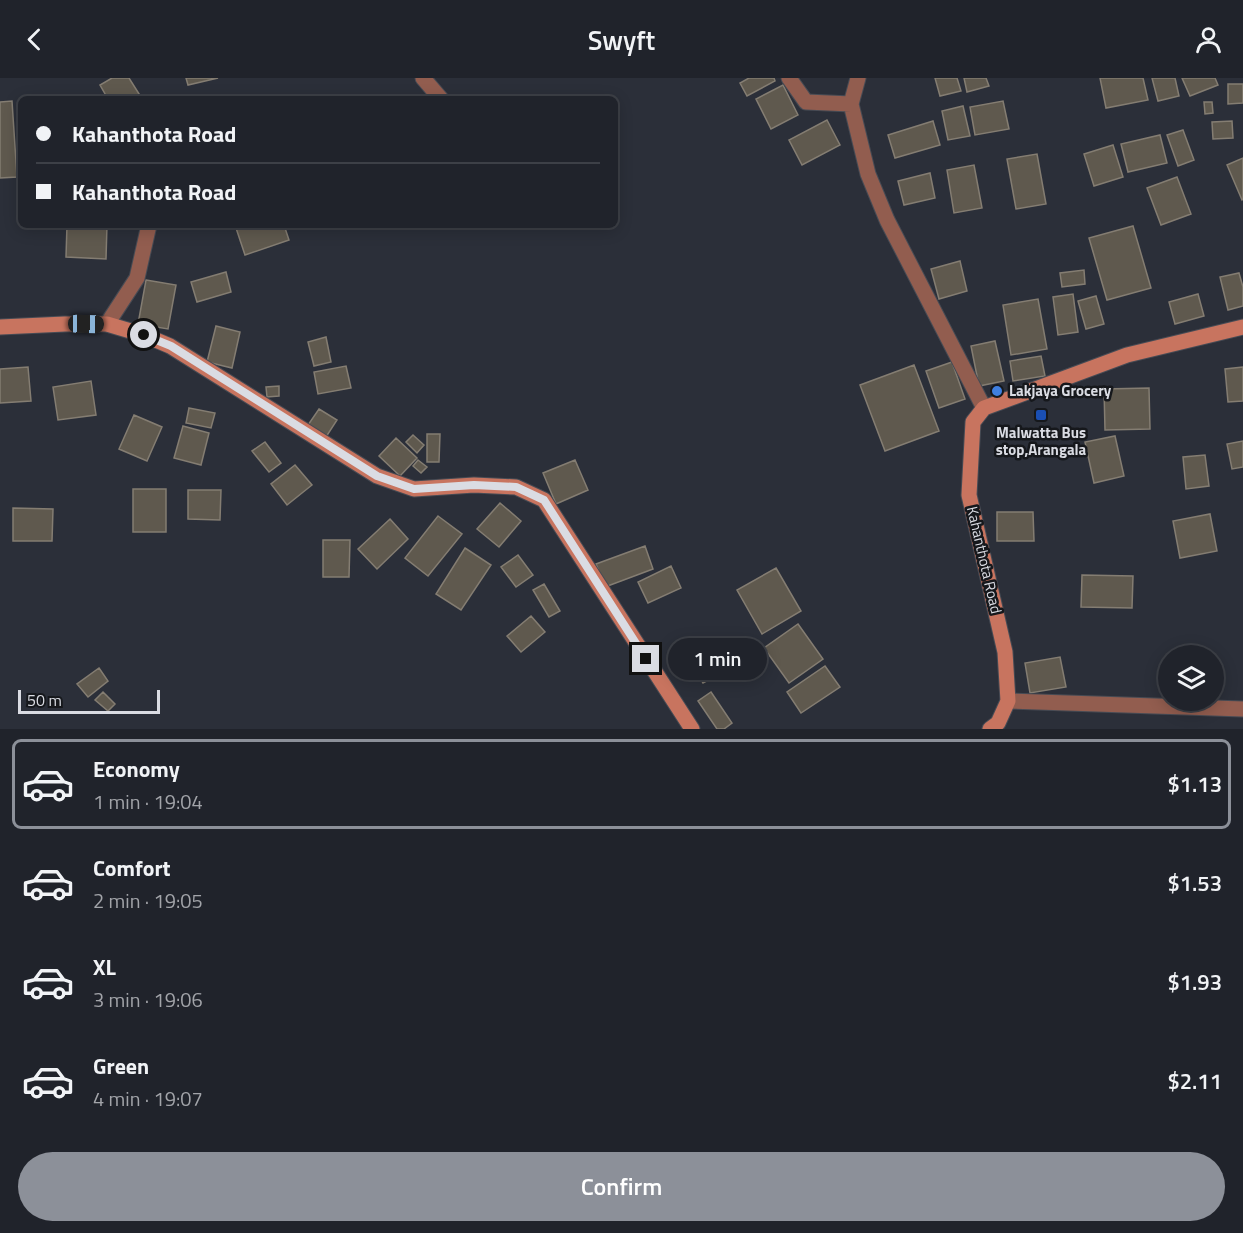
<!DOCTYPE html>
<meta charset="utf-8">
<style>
body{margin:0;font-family:"Titillium Web",sans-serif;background:#282b33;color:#f1f3f6;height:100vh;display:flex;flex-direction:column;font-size:22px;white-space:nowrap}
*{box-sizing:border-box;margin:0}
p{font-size:20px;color:#a2a4a9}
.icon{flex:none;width:33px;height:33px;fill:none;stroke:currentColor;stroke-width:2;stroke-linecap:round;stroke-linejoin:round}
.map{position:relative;height:651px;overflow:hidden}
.details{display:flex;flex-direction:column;background:#20232b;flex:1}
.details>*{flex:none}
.hud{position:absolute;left:18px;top:18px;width:600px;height:132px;border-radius:9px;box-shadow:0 3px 15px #0003,0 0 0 2px #3d4047;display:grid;align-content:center;height:132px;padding:0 18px;background:#20232b}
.controls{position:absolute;left:1158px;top:567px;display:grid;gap:12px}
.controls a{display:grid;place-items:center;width:66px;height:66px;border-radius:50%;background:#20232b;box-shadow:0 3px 15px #0003,0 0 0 2px #3d4047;font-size:30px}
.scale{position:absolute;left:18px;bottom:15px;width:142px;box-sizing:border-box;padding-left:6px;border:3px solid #dadce3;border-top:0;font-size:16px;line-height:21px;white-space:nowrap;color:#dadce3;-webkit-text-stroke:4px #16181c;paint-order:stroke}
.end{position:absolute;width:27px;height:27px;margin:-14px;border:8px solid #dadce3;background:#111;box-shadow:0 0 0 3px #111}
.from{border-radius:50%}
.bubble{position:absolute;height:42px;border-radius:21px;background:#20232b;box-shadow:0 3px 15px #0003,0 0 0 2px #3d4047;font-size:20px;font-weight:600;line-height:42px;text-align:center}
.car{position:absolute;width:18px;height:36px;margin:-18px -9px;border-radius:8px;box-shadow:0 0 4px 2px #0007;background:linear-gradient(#222 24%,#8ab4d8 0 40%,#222 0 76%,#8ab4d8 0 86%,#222 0)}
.hud b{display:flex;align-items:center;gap:21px;height:57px;font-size:22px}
.hud b+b{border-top:2px solid #3d4047}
.hud i{width:15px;height:15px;background:#f1f3f6}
ul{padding:10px 0 0;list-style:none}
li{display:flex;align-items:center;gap:18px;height:90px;margin:0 12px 9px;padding:0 6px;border:3px solid transparent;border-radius:9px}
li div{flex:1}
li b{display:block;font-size:22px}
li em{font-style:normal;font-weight:600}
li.active{border-color:#8c9099}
li>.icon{width:54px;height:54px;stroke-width:1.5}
.button{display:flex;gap:12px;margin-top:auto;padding:12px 18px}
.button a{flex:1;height:69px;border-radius:36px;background:#8c9099;color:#fff;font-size:24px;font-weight:600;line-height:69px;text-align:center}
header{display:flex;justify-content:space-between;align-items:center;height:78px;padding:0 18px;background:#20232b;font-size:27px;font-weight:600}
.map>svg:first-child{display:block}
</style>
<header><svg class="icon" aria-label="back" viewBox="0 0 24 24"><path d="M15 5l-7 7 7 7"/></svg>Swyft<svg class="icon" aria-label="person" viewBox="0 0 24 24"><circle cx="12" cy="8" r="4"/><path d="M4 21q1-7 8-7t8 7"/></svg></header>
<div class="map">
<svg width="1243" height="651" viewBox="0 0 1243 651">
<rect width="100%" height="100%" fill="#2b2f39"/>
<path fill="#5f594e" stroke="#847d72" stroke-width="1.5" d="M112,0H129L141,19L137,21H108L100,7Z
M186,0H218L188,7Z
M749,0H774L775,3L747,18L740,5Z
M935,0H957L961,13L940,18Z
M964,0H986L989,8L967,14Z
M1100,0H1143L1148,22L1106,30Z
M1152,0H1175L1179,18L1158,23Z
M1182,0H1215L1218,7L1190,18Z
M1228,6H1243V25L1228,26Z
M783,7L798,37L771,51L756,21Z
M12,23L17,99L0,100V24Z
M1003,23L1009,51L975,57L970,29Z
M1204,24H1212L1213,35L1205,36Z
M963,28L970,58L948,62L942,33Z
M827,42L840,67L802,87L789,62Z
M933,43L940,67L895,80L888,57Z
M1232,43L1233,60L1213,61L1212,44Z
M1183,52L1194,82L1178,88L1167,57Z
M1160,57L1167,85L1128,94L1121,66Z
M1113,67L1123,99L1094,108L1084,76Z
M1037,76L1046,126L1016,131L1007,81Z
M1243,80V121L1242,122L1227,87Z
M974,87L982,130L954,135L947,92Z
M930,95L935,120L904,127L898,103Z
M1177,99L1191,136L1161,147L1147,110Z
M67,147H107L106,181L66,179Z
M235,147H284L289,162L245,177Z
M1133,148L1151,210L1107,222L1089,160Z
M960,183L967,213L939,221L931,191Z
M1084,192L1085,206L1062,209L1060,195Z
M226,194L231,214L197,224L191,204Z
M1239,195L1243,209V228L1228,232L1220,199Z
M146,202L176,207L168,251L138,246Z
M1073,216L1078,254L1058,257L1053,219Z
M1198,216L1204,238L1175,246L1169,224Z
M1096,218L1104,246L1086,251L1078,223Z
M1038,221L1047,271L1011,277L1003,227Z
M216,248L240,254L232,290L207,284Z
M326,259L331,284L314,288L308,264Z
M995,263L1004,303L979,308L971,268Z
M1041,278L1045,298L1013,303L1010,283Z
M952,284L965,321L939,330L926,293Z
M914,287L939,353L885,373L860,307Z
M346,288L351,310L318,316L314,294Z
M28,289L31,323L0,325V291Z
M1243,289V323L1228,324L1225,291Z
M91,303L96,337L58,342L53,309Z
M279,308V318L267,319L266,309Z
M1149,310L1150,351L1105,352L1104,311Z
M189,330L215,335L211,350L186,345Z
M319,331L337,342L326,359L308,347Z
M134,337L162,349L147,383L119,371Z
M183,348L209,355L201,387L174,380Z
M427,356H440L439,384H427Z
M413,357L424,367L417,375L406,364Z
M1115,358L1124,398L1094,405L1085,364Z
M396,360L417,380L400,398L379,378Z
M1243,363V389L1232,391L1227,366Z
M265,364L281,385L269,394L252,373Z
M1205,377L1209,408L1186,411L1183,379Z
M418,382L427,389L421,395L413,388Z
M575,382L588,412L556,426L543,395Z
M295,387L312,407L287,427L271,406Z
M133,411H166V454H133Z
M188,412H221L220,442L188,441Z
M500,425L521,443L499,469L477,451Z
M13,430L53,431L52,463H13Z
M997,434H1033L1034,463H997Z
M1210,436L1217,473L1180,480L1173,443Z
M438,438L462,456L428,498L405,480Z
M390,441L408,461L377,491L358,471Z
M323,462H350L349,499H323Z
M645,468L653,491L605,509L596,486Z
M465,470L491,487L461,532L436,516Z
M518,477L533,497L516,509L501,489Z
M671,488L681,510L648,525L638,504Z
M776,490L801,533L762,556L737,512Z
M1082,497L1133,498L1132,530L1081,529Z
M544,506L560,533L549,539L533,512Z
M531,538L545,554L521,574L507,558Z
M798,546L823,581L789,605L764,570Z
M725,563L738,586L703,605L690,583Z
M1060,579L1066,609L1030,615L1025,585Z
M825,588L840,609L801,635L787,614Z
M99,590L108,603L88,619L77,606Z
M103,614L115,626L108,633L95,622Z
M711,614L732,645L724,651H717L698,623Z"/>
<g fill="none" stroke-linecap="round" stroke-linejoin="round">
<defs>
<path id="minor" d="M423,0L441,21
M789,0L806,24L851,26
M858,0L851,26L868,96L887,142L984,330
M107,246L137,200L149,147
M1008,623L1243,631"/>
<path id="secondary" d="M0,249L65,246H107L144,257L170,268L377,398L414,411L474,407L516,409L544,422L692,651
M990,651L998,645L1008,623L1005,574L969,417L973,344L984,330L1127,277L1243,249"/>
</defs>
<use href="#minor" stroke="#474b54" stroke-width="17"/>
<use href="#secondary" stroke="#474b54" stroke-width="17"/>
<use href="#minor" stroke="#925d4f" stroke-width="15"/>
<use href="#secondary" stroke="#c8745f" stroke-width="15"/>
</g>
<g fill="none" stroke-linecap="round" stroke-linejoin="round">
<path stroke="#dadce3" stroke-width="8" d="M144,257L171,268L377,398L414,411L474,407L516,409L544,422L646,581"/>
</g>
<circle fill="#3f7fe0" stroke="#16181c" stroke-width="2" cx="997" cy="313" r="6"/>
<rect fill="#1a4fb4" stroke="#16181c" stroke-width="2" x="1035" y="331" width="12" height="12" rx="3"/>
<g text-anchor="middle" stroke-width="5" stroke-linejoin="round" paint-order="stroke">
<g font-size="15" font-weight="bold" fill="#dadce3" stroke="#16181c" text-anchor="start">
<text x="1009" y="318">Lakjaya Grocery</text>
<text x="1041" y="360" text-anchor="middle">Malwatta Bus<tspan x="1041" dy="17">stop,Arangala</tspan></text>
</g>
<g font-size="15" fill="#dadce3" stroke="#16181c">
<text transform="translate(984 482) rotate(77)" y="5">Kahanthota Road</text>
</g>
</g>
</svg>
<div class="controls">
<a><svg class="icon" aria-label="layers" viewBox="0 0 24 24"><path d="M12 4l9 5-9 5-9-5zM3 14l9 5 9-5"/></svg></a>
</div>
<div class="scale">50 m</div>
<i class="end from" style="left:144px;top:257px"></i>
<i class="end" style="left:646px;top:581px"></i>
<div class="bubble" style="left:668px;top:560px;width:99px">1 min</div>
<i class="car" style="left:86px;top:246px;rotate:91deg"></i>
<div class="hud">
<b><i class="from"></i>Kahanthota Road</b>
<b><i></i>Kahanthota Road</b>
</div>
</div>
<section class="details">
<ul>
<li class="active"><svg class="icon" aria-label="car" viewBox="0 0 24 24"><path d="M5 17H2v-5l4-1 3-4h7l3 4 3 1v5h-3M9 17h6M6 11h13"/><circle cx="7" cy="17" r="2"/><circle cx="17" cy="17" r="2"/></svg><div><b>Economy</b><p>1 min · 19:04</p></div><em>$1.13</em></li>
<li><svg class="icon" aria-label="car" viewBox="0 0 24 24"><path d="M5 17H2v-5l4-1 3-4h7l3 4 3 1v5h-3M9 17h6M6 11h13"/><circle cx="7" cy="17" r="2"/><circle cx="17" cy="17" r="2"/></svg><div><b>Comfort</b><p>2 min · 19:05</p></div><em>$1.53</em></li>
<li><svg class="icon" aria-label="car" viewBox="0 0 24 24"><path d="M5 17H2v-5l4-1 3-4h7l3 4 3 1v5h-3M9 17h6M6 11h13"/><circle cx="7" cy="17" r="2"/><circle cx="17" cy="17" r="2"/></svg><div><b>XL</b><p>3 min · 19:06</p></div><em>$1.93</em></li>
<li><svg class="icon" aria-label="car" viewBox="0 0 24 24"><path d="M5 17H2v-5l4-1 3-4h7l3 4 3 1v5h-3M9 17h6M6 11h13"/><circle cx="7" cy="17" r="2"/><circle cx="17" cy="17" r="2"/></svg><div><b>Green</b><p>4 min · 19:07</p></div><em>$2.11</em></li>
</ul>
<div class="button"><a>Confirm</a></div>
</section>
